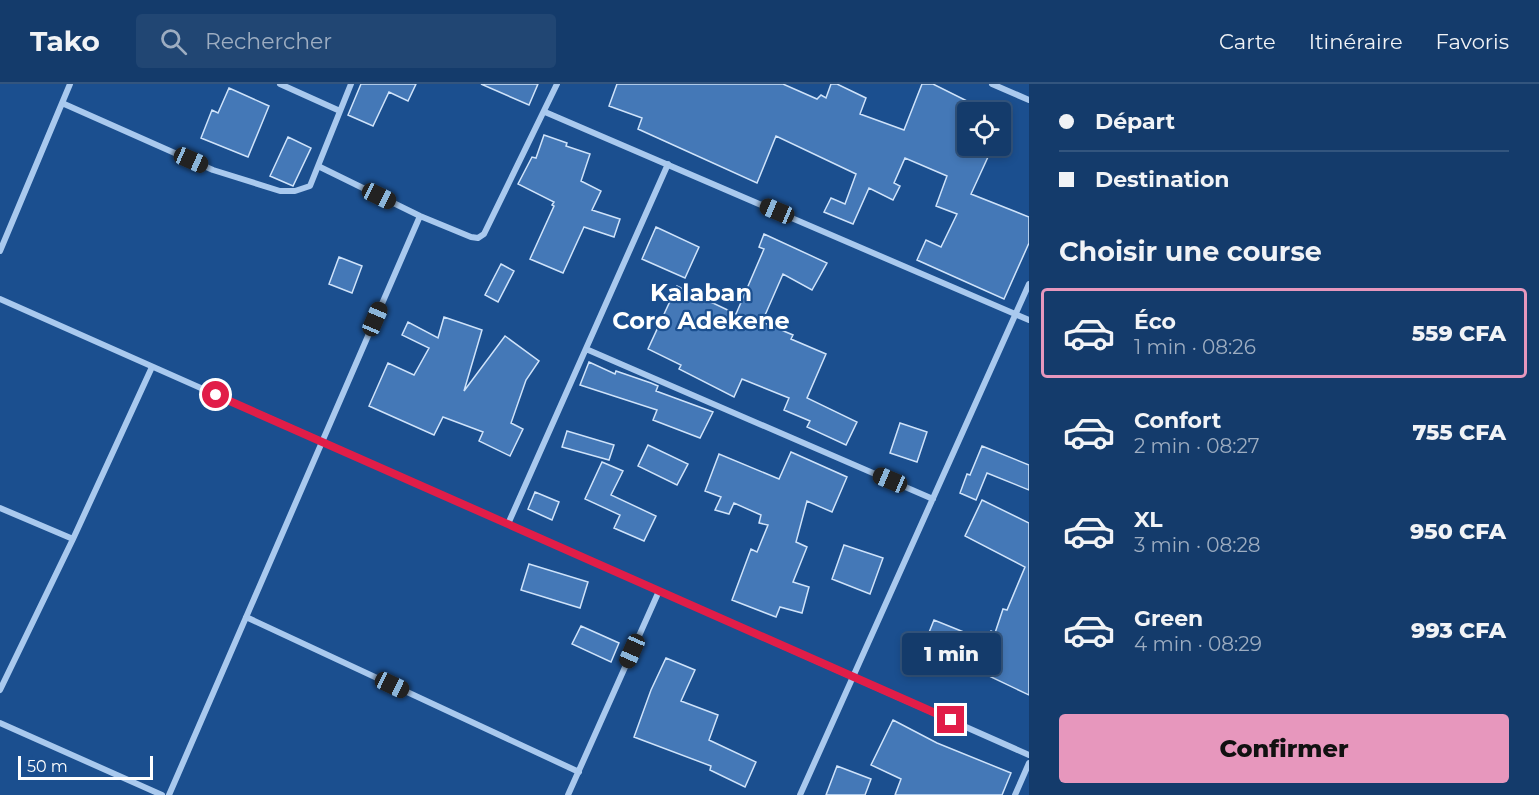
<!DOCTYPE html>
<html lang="fr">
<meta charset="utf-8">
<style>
body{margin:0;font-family:Montserrat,sans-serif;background:#214673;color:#f1f3f6;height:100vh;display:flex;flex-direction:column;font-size:22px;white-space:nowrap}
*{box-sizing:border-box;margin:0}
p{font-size:20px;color:#9dadc1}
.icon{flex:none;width:33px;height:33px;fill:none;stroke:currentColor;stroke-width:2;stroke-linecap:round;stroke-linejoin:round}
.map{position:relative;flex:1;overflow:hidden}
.details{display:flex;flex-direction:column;background:#143b6b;width:510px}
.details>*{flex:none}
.guide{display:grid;align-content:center;height:132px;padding:0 30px;background:#143b6b}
.buttons{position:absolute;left:957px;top:18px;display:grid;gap:12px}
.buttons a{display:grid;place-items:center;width:54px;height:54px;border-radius:6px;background:#143b6b;box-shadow:0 3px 9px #0003,0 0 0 2px #33557e;font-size:30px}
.scale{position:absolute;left:18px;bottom:15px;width:135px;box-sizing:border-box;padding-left:6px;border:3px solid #fff;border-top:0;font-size:16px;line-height:21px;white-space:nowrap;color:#fff;-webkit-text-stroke:4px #1b4f8f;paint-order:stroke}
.end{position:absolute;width:27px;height:27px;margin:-14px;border:8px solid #e11d48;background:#fff;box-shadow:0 0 0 3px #fff}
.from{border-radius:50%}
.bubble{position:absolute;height:42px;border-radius:6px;background:#143b6b;box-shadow:0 3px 9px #0003,0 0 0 2px #33557e;font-size:20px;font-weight:800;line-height:42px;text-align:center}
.car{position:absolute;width:18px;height:36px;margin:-18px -9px;border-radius:8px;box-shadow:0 0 4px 2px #0007;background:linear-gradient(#222 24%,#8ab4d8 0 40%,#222 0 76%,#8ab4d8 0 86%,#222 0)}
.guide b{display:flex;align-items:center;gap:21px;height:57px;font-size:22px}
.guide b+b{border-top:2px solid #33557e}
.guide i{width:15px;height:15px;background:#f1f3f6}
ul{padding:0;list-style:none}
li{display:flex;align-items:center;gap:18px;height:90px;margin:0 12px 9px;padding:0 18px;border:3px solid transparent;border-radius:6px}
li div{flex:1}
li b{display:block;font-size:22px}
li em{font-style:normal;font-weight:800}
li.current{border-color:#e797bd}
li>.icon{width:54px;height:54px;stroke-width:1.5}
h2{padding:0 30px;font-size:27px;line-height:72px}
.action{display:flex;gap:12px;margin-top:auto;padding:12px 30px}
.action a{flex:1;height:69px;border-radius:6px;background:#e797bd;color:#111;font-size:24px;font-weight:800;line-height:69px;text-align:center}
header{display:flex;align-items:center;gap:36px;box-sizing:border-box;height:84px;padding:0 30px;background:#143b6b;border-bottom:2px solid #33557e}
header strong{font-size:28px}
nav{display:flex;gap:33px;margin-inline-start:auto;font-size:21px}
.search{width:420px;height:54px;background:#214673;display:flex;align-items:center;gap:15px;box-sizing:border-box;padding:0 21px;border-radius:6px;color:#9dadc1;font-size:22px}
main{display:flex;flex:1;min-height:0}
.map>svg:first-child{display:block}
</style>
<header>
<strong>Tako</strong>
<div class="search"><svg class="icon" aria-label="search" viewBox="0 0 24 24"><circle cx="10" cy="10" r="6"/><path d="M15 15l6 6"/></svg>Rechercher</div>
<nav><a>Carte</a><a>Itinéraire</a><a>Favoris</a></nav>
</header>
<main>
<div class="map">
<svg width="1029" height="711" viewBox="0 0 1029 711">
<rect width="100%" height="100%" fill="#1b4f8f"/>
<path fill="#4478b7" stroke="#cfe3fa" stroke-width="1.5" d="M361,0H416L408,17L389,8L373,42L348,31Z
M481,0H538L529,21Z
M617,0H783L817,15L821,11L826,14L831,0H837L866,14L860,30L904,46L922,0H933L989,28H968V62H993L971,110L1029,133V159L1004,215L917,176L926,156L941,163L957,130L936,122L947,92L905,74L894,99L900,102L893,116L869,104L853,140L824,128L831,114L845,120L856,90L776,52L757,99L638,45L642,34L609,22Z
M229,4L269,22L248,73L201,54L212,26L218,29Z
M544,51L567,59L566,62L590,70L581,97L601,107L592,126L620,135L614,153L584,143L563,189L530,175L554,122L552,121L554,118L518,100L532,73L536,74Z
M288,53L311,64L293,102L270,92Z
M656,143L699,163L685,194L642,175Z
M764,150L827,179L812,206L783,190L762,238L793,251L791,255L826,270L807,314L857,338L846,361L807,343L810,337L784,326L789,314L742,295L734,313L679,285L681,281L648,265L677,202L736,230L764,165L759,163Z
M339,173L362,182L352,209L329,200Z
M501,180L514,187L498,218L485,211Z
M444,233L482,246L464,307L505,252L539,277L526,296L511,339L523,345L510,372L479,357L483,348L443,333L434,351L369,322L388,279L414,291L429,264L402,251L408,238L438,254Z
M589,278L615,290L616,287L651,299L658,302L656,307L713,328L700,354L653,336L657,326L580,301Z
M900,339L927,348L917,378L890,369Z
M567,347L614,361L609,376L562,363Z
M648,361L688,380L677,401L638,382Z
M982,362L1029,381V406L987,389L976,416L960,409L967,390L970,391Z
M791,368L847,393L832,428L807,417L796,458L807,463L793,498L809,503L802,529L780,523L776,533L732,516L751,465L757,468L768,441L759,439L761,431L734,419L729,430L715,426L721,413L705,407L719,370L779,395Z
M602,378L623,387L611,411L656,432L644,457L614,444L620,431L585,415Z
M535,408L559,418L552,436L528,425Z
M982,416L1029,439V611L964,580L963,582L922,566L934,536L986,557L991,547L995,549L1003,525L1007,526L1025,483L965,452Z
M844,461L883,474L870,510L832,495Z
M529,480L588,498L580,524L521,506Z
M581,542L619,559L611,578L572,560Z
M666,574L695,586L681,617L718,631L709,656L756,678L745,703L710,686L711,682L634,653L651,606Z
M893,636L937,659L1011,689L1002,711H895L901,695L871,681Z
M837,682L871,695L865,711H826Z"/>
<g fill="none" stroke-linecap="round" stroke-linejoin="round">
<path stroke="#a9c9ee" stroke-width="6" d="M280,0L340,27
M351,0L318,82L420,132L471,153L478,154L484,150L557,0
M992,0L1029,16
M62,19L213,86L280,107H295L310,102L318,82
M545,28L1029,236
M0,167L70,0
M0,215L1029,671
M586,265L933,415
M0,424L73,455
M508,440L668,80
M246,533L579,688
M0,606L73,455L152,283
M0,639L162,711
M169,711L420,132
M568,711L659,507
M800,711L1029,200
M1015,711L1029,679"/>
</g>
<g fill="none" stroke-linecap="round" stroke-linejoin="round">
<path stroke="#e11d48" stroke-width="8" d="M216,311L951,636"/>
</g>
<g text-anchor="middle" stroke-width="4.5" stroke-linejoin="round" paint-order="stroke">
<g font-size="24" font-weight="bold" fill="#fff" stroke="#1b4f8f">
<text x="701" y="217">Kalaban<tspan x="701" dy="28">Coro Adekene</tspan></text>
</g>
</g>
</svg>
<div class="buttons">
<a><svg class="icon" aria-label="locate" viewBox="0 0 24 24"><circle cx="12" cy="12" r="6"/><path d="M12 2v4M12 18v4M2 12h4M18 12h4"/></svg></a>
</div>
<div class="scale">50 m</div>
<i class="end from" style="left:216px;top:311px"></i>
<i class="end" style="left:951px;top:636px"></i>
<div class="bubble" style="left:902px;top:549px;width:99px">1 min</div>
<i class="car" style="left:191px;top:76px;rotate:114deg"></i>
<i class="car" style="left:379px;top:112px;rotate:116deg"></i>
<i class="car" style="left:777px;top:127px;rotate:293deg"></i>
<i class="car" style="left:375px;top:235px;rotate:23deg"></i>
<i class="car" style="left:890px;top:396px;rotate:293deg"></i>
<i class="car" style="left:632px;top:567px;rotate:204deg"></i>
<i class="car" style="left:392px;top:601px;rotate:115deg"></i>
</div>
<section class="details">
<div class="guide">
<b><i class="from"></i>Départ</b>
<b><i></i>Destination</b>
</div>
<h2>Choisir une course</h2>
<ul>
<li class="current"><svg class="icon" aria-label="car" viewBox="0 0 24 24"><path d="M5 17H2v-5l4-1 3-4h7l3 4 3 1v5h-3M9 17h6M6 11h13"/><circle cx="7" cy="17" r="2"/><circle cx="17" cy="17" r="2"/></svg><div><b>Éco</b><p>1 min · 08:26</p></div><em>559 CFA</em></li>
<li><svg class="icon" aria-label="car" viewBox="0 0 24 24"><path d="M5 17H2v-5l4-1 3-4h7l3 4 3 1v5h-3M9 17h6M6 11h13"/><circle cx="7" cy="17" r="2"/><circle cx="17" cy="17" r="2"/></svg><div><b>Confort</b><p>2 min · 08:27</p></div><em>755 CFA</em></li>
<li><svg class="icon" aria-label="car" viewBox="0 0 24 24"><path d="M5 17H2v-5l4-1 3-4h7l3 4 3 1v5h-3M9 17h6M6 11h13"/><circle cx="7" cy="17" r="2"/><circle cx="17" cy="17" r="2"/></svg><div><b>XL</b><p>3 min · 08:28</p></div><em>950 CFA</em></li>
<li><svg class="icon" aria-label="car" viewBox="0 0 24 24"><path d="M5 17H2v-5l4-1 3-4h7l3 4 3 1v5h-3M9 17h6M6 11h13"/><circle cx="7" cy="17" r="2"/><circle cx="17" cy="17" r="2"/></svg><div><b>Green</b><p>4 min · 08:29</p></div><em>993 CFA</em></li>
</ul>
<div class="action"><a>Confirmer</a></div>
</section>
</main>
